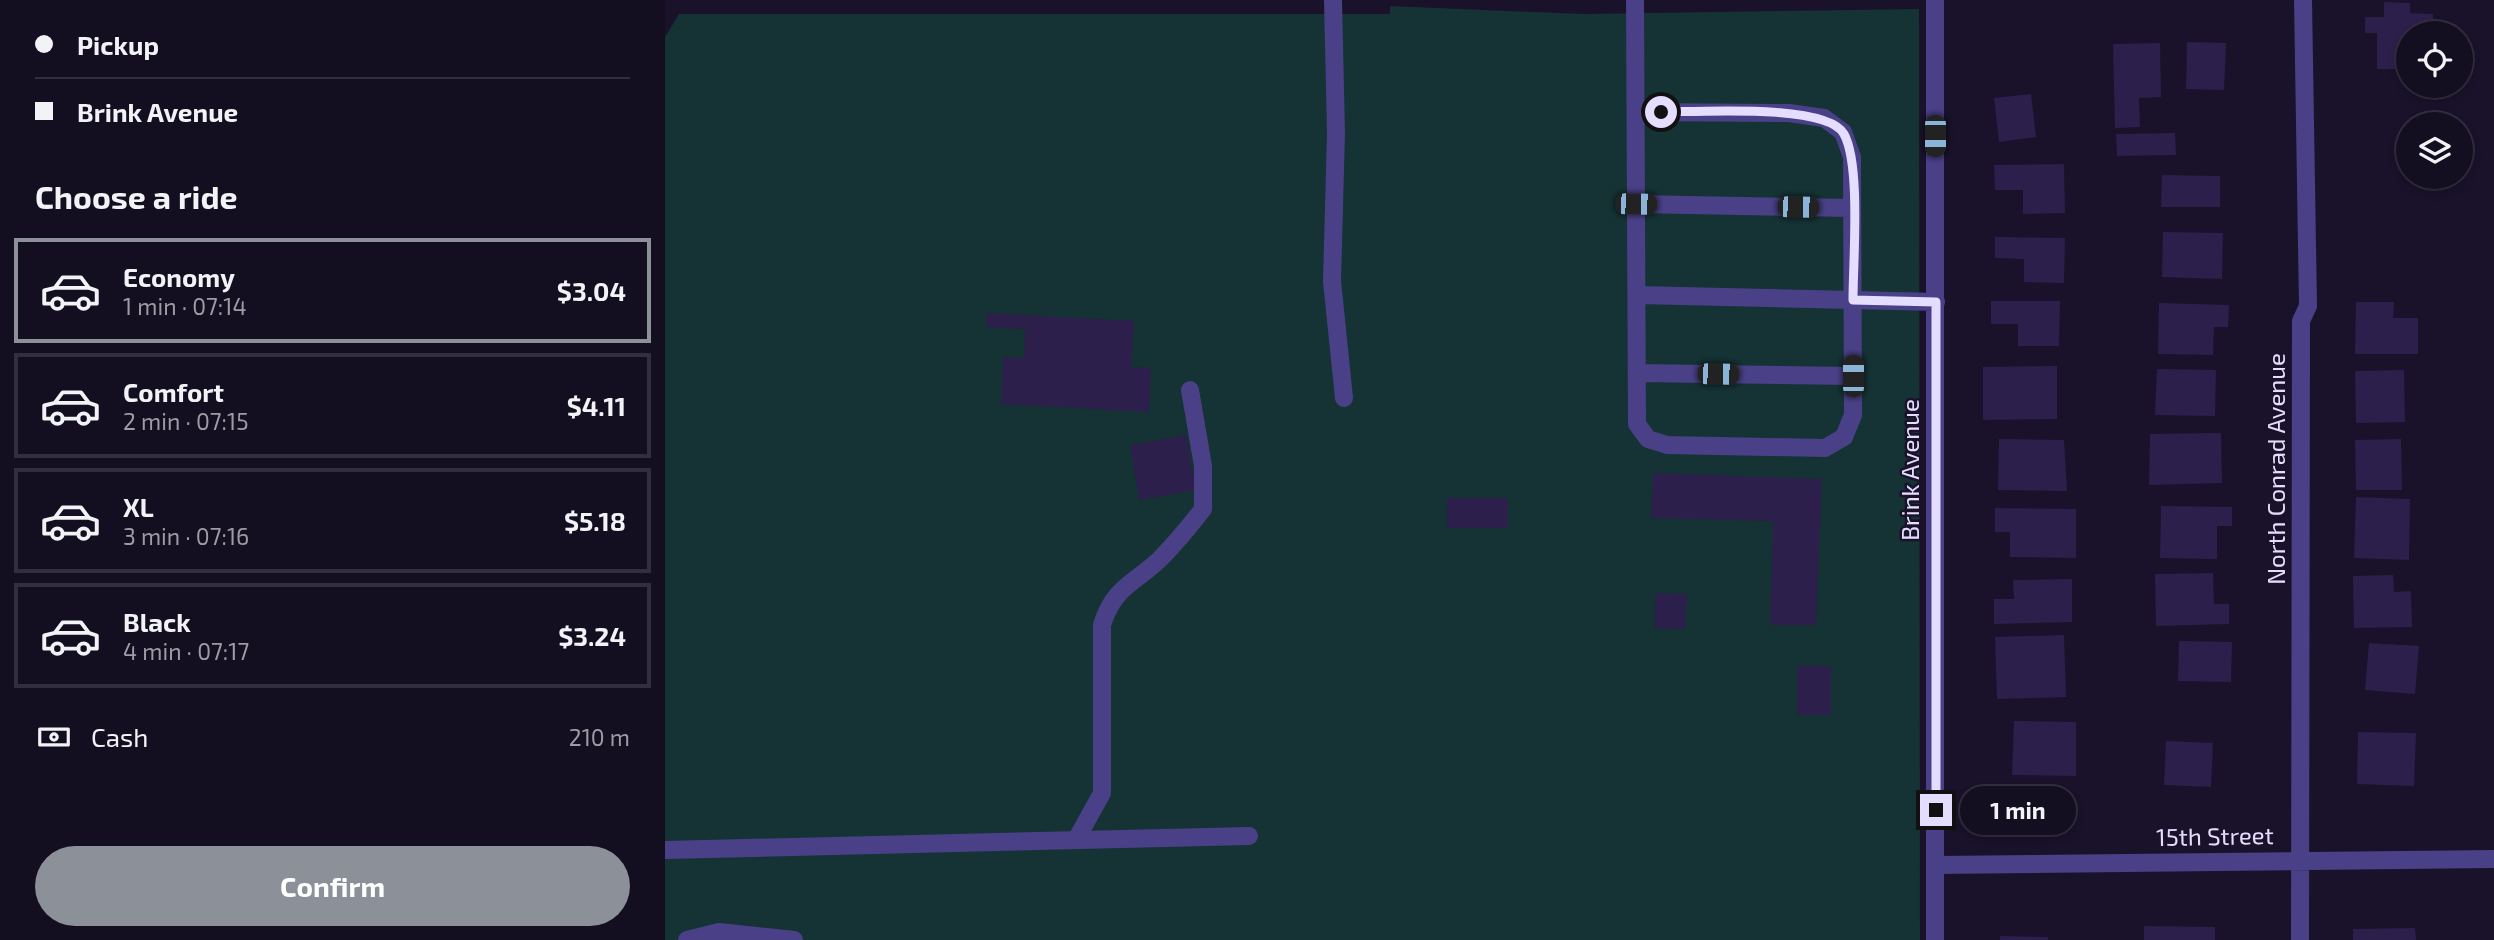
<!DOCTYPE html>
<meta charset="utf-8">
<style>
body{margin:0;font-family:"Exo 2",sans-serif;background:#1c1729;color:#f1f3f6;height:100vh;display:flex;flex-direction:column;font-size:26px;white-space:nowrap}
*{box-sizing:border-box;margin:0}
p{font-size:23px;color:#9d9ca5}
.icon{flex:none;width:38px;height:38px;fill:none;stroke:currentColor;stroke-width:2;stroke-linecap:round;stroke-linejoin:round}
.map{position:relative;flex:1;overflow:hidden}
.side{display:flex;flex-direction:column;background:#130e20;width:665px}
.side>*{flex:none}
.banner{display:grid;align-content:center;height:154px;padding:0 35px;background:#130e20}
.fabs{position:absolute;left:1731px;top:21px;display:grid;gap:14px}
.fabs a{display:grid;place-items:center;width:77px;height:77px;border-radius:50%;background:#130e20;box-shadow:0 4px 10px #0003,0 0 0 2px #322e3e;font-size:35px}
.end{position:absolute;width:32px;height:32px;margin:-16px;border:9px solid #e4ddfe;background:#111;box-shadow:0 0 0 4px #111}
.from{border-radius:50%}
.bubble{position:absolute;height:49px;border-radius:24px;background:#130e20;box-shadow:0 4px 10px #0003,0 0 0 2px #322e3e;font-size:23px;font-weight:700;line-height:49px;text-align:center}
.car{position:absolute;width:21px;height:42px;margin:-21px -10px;border-radius:9px;box-shadow:0 0 5px 2px #0007;background:linear-gradient(#222 24%,#8ab4d8 0 40%,#222 0 76%,#8ab4d8 0 86%,#222 0)}
.banner b{display:flex;align-items:center;gap:24px;height:66px;font-size:26px}
.banner b+b{border-top:2px solid #322e3e}
.banner i{width:18px;height:18px;background:#f1f3f6}
ul{padding:0;list-style:none}
li{display:flex;align-items:center;gap:21px;height:105px;margin:0 14px 10px;padding:0 21px;border:4px solid #322e3e;border-radius:0px}
li div{flex:1}
li b{display:block;font-size:26px}
li em{font-style:normal;font-weight:700}
li.active{border-color:#8c9099}
li>.icon{width:63px;height:63px;stroke-width:1.5}
h2{padding:0 35px;font-size:32px;line-height:84px}
.pay{display:flex;align-items:center;gap:18px;height:77px;padding:0 35px;font-size:26px}
.pay p{margin-inline-start:auto}
.button{display:flex;gap:14px;margin-top:auto;padding:14px 35px}
.button a{flex:1;height:80px;border-radius:42px;background:#8c9099;color:#fff;font-size:28px;font-weight:700;line-height:80px;text-align:center}
main{display:flex;flex:1;min-height:0}
.map>svg:first-child{display:block}
</style>
<main>
<section class="side">
<div class="banner">
<b><i class="from"></i>Pickup</b>
<b><i></i>Brink Avenue</b>
</div>
<h2>Choose a ride</h2>
<ul>
<li class="active"><svg class="icon" aria-label="car" viewBox="0 0 24 24"><path d="M5 17H2v-5l4-1 3-4h7l3 4 3 1v5h-3M9 17h6M6 11h13"/><circle cx="7" cy="17" r="2"/><circle cx="17" cy="17" r="2"/></svg><div><b>Economy</b><p>1 min · 07:14</p></div><em>$3.04</em></li>
<li><svg class="icon" aria-label="car" viewBox="0 0 24 24"><path d="M5 17H2v-5l4-1 3-4h7l3 4 3 1v5h-3M9 17h6M6 11h13"/><circle cx="7" cy="17" r="2"/><circle cx="17" cy="17" r="2"/></svg><div><b>Comfort</b><p>2 min · 07:15</p></div><em>$4.11</em></li>
<li><svg class="icon" aria-label="car" viewBox="0 0 24 24"><path d="M5 17H2v-5l4-1 3-4h7l3 4 3 1v5h-3M9 17h6M6 11h13"/><circle cx="7" cy="17" r="2"/><circle cx="17" cy="17" r="2"/></svg><div><b>XL</b><p>3 min · 07:16</p></div><em>$5.18</em></li>
<li><svg class="icon" aria-label="car" viewBox="0 0 24 24"><path d="M5 17H2v-5l4-1 3-4h7l3 4 3 1v5h-3M9 17h6M6 11h13"/><circle cx="7" cy="17" r="2"/><circle cx="17" cy="17" r="2"/></svg><div><b>Black</b><p>4 min · 07:17</p></div><em>$3.24</em></li>
</ul>
<div class="pay"><svg class="icon" aria-label="cash" viewBox="0 0 24 24"><path d="M3 7h18v10H3z"/><circle cx="12" cy="12" r="2"/></svg>Cash<p>210 m</p></div>
<div class="button"><a>Confirm</a></div>
</section>
<div class="map">
<svg width="1829" height="940" viewBox="0 0 1829 940">
<rect width="100%" height="100%" fill="#19122a"/>
<path fill="#153234" d="M725,6L918,14L1254,9L1255,940H0V37L14,14H725Z"/>
<path fill="#2c1f4b" d="M1719,2L1745,3V13L1768,14V23L1791,24V33H1743V69H1712V33H1700V17H1719Z
M1522,42L1561,43L1559,90L1521,89Z
M1495,43L1496,97L1474,98L1475,127L1450,128L1448,44Z
M1366,94L1371,137L1334,142L1329,98Z
M1510,133L1511,155L1452,156L1451,134Z
M1399,164L1400,213L1358,214V190H1330L1329,165Z
M1497,175L1555,176V207H1496Z
M1498,232L1558,233L1557,279L1497,277Z
M1330,237L1400,238L1399,283L1359,282V259L1330,258Z
M1326,301H1395L1394,346H1353V324H1326Z
M1691,302H1729L1728,318H1753V354H1690Z
M1494,303L1564,305L1563,327H1549L1548,355L1493,354Z
M322,313L469,321L466,367L486,368L484,412L336,404L338,357L359,358L360,329L321,327Z
M1392,366V419L1318,420V367Z
M1492,369L1551,370L1550,416L1490,415Z
M1739,370L1740,422L1691,423L1690,371Z
M1556,433L1557,483L1484,485L1485,434Z
M521,435L531,490L474,500L465,445Z
M1334,439L1399,440L1402,491L1333,490Z
M1736,439L1737,490H1691L1690,440Z
M988,473L1157,479L1151,625H1105L1108,521L986,518Z
M1691,497L1745,499L1744,560L1689,558Z
M782,498H843V528H782Z
M1496,506L1567,507V526H1552V559L1495,558Z
M1330,508L1411,509V558L1345,557V532H1330Z
M1548,573L1549,604H1564V624L1491,626L1490,574Z
M1728,575L1729,592L1746,591L1747,627L1689,628L1688,576Z
M1407,579V622L1329,624V599H1349L1348,580Z
M991,593L1022,594L1020,629L989,628Z
M1399,635L1401,697L1332,699L1330,637Z
M1514,641L1567,642L1566,682L1513,681Z
M1704,643L1754,646L1750,694L1700,690Z
M1132,666H1166V715H1132Z
M1349,721L1411,722V776L1347,775Z
M1693,732L1751,733L1749,786L1692,784Z
M1501,741L1548,743L1546,787L1499,785Z
M1479,926L1550,927V940H1479Z
M1750,928L1751,940H1688V929Z
M1335,936L1383,937V940H1335Z"/>
<g fill="none" stroke-linecap="round" stroke-linejoin="round">
<path stroke="#4a4087" stroke-width="18" d="M668,0L671,133L667,281L679,398
M970,0L972,424L983,439L1002,445L1160,448L1179,437L1188,415L1187,157L1178,132L1159,118L1124,113L971,112
M1270,0V940
M971,204L1187,208
M972,295L1271,302
M972,373L1188,376
M411,840L437,793V625C449,587 467,585 494,560C510,544 524,527 538,509V466L525,390
M0,850L584,836
M1271,865L1829,859
M22,940L54,932L129,940
M1635,940L1636,321L1643,306L1638,0"/>
</g>
<g fill="none" stroke-linecap="round" stroke-linejoin="round">
<path stroke="#e4ddfe" stroke-width="9" d="M996,112C1031,112 1162,103 1179,134C1196,165 1188,261 1188,300L1271,302V810"/>
</g>
<g text-anchor="middle" stroke-width="5" stroke-linejoin="round" paint-order="stroke">
<g font-size="24" fill="#e4ddfe" stroke="#19122a">
<text transform="translate(1612 469) rotate(-90)" y="8">North Conrad Avenue</text>
<text transform="translate(1246 470) rotate(-90)" y="8">Brink Avenue</text>
<text transform="translate(1550 837) rotate(-1)" y="8">15th Street</text>
</g>
</g>
</svg>
<div class="fabs">
<a><svg class="icon" aria-label="locate" viewBox="0 0 24 24"><circle cx="12" cy="12" r="6"/><path d="M12 2v4M12 18v4M2 12h4M18 12h4"/></svg></a>
<a><svg class="icon" aria-label="layers" viewBox="0 0 24 24"><path d="M12 4l9 5-9 5-9-5zM3 14l9 5 9-5"/></svg></a>
</div>
<i class="end from" style="left:996px;top:112px"></i>
<i class="end" style="left:1271px;top:810px"></i>
<div class="bubble" style="left:1295px;top:786px;width:116px">1 min</div>
<i class="car" style="left:1270px;top:136px;rotate:180deg"></i>
<i class="car" style="left:971px;top:204px;rotate:91deg"></i>
<i class="car" style="left:1133px;top:207px;rotate:91deg"></i>
<i class="car" style="left:1053px;top:374px;rotate:91deg"></i>
<i class="car" style="left:1188px;top:376px;rotate:0deg"></i>
</div>
</main>
